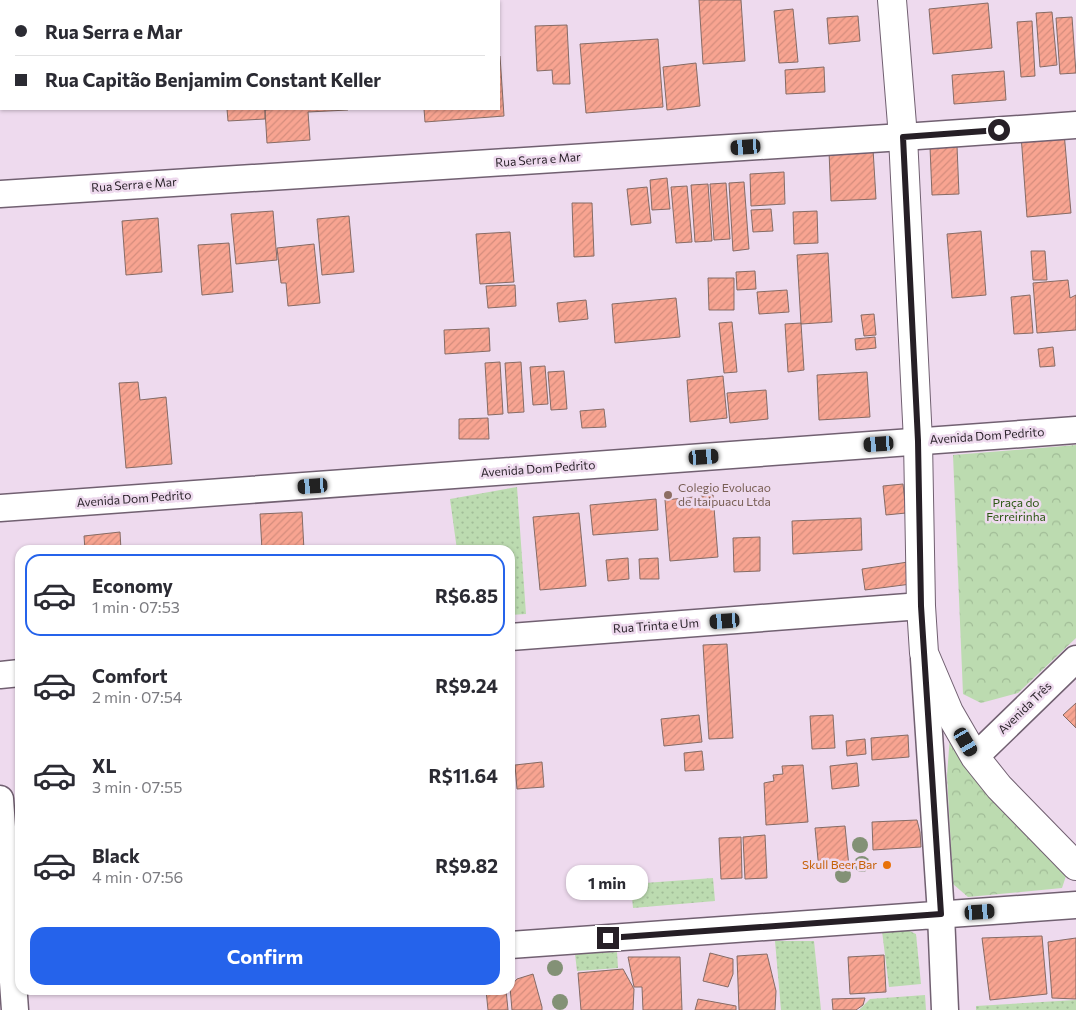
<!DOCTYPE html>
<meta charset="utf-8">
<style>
body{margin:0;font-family:Commissioner,sans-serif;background:#f2f2f3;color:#2b2b33;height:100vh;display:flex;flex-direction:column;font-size:19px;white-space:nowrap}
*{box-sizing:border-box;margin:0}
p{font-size:16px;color:#7c7c81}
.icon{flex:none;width:28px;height:28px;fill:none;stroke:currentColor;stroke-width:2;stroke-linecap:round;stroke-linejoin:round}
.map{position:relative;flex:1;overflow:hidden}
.sheet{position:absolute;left:15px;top:545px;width:500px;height:450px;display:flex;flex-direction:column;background:#fff;border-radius:15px;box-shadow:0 1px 4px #0004}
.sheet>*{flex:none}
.banner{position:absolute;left:0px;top:0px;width:500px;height:110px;box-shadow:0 1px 4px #0004;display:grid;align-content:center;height:110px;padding:0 15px;background:#fff}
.end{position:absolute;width:22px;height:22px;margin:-11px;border:6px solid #261f26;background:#fff;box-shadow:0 0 0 2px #fff}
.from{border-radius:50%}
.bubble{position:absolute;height:35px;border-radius:15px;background:#fff;box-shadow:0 1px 4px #0004;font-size:16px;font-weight:700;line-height:35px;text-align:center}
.car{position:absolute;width:15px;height:30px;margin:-15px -8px;border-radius:6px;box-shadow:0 0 4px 1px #0007;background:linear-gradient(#222 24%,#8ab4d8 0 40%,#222 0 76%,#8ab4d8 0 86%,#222 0)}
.banner b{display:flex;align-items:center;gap:18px;height:48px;font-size:19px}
.banner b+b{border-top:1px solid #e1e1e2}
.banner i{width:12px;height:12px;background:#2b2b33}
ul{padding:9px 0 0;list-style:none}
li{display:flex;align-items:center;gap:15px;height:82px;margin:0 10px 8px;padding:0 5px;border:2px solid transparent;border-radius:15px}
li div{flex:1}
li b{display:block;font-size:19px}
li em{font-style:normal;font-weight:700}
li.selected{border-color:#2563eb}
li>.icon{width:45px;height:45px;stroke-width:1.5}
.primary-button{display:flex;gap:10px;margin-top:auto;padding:10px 15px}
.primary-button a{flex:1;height:58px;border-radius:15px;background:#2563eb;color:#fff;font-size:20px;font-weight:700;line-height:58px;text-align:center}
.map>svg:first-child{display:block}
</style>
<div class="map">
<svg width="1076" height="1010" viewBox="0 0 1076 1010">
<defs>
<pattern id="grass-dots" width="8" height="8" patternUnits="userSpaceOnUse" patternTransform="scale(1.25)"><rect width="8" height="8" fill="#bcdbb0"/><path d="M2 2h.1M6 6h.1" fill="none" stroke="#a1bc97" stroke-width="1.8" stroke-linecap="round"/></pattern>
<pattern id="park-crowns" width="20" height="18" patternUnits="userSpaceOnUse" patternTransform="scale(1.25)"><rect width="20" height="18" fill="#bcdbb0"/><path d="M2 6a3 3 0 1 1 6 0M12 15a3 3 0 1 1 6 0" fill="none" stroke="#a1bc97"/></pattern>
<pattern id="building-hatch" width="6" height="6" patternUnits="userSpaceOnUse" patternTransform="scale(1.25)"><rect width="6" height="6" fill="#f8a491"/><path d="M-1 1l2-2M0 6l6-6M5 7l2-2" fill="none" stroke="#d48d7d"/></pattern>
</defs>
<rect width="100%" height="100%" fill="#eedaee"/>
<path fill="url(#grass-dots)" d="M517,487L526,614L510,615V550H457L450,499Z
M713,878L715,901L633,908L631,884Z
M905,929L916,934L921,984L889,987L882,931Z
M775,941H814L821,1010H781Z
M617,952L618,968L577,971L575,954Z
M925,995L926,1010H859L870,999Z
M1076,1000V1010H976V1006Z"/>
<path fill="url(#park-crowns)" d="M1076,445V638L1018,693L981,703L963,694L953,455Z
M950,736L1067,873L1062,888L968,897L953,884L947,775Z"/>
<path fill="url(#building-hatch)" stroke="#856b65" d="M699,0H741L745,61L703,64Z
M988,3L992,48L933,54L929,9Z
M793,9L798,62L779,63L774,11Z
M1052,12L1057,65L1040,67L1036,13Z
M858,16L860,41L829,44L827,18Z
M1072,17L1076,73L1060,74L1056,18Z
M1032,21L1035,76L1021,77L1017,22Z
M567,25L570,84H553L552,70L537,71L535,26Z
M658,39L663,107L586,113L580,44Z
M499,56H500L504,116L425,122L424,109H499Z
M696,63L700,106L667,110L663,67Z
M824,67L825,92L786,94L785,70Z
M1004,71L1006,100L954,104L952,75Z
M227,109H265V119L228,121Z
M280,109H348V110L308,112L310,140L267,143L265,110Z
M1064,132L1071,213L1027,217L1021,135Z
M957,146L959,194L932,195L930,147Z
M873,149L876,199L831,201L829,151Z
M784,172L785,204L751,206L750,174Z
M667,178L670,209L652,210L650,180Z
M744,182L749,249L733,251L729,183Z
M726,183L730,239L714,240L710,184Z
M708,184L712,241L695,242L691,185Z
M687,186L692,242L676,243L671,187Z
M647,187L651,223L631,225L627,189Z
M572,203H592L594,256L574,257Z
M771,209L773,231L753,232L751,210Z
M273,211L277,260L236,264L231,214Z
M817,211L818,243L794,244L793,212Z
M349,216L354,272L322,275L317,219Z
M158,218L162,272L126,275L122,221Z
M981,231L986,295L952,298L947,234Z
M510,232L514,282L480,284L476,234Z
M229,243L233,292L202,295L198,245Z
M314,244L320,303L288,306L286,283H281L277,248Z
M1031,251H1045L1047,280H1033Z
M828,253L832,322L801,324L797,255Z
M755,271L756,289L737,290L736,272Z
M708,278H734V310H709Z
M1068,280L1070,298L1076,295V330L1037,333L1033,283Z
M515,285L516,306L488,308L486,286Z
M787,290L789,312L759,314L757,292Z
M1030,295L1033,333L1014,334L1011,297Z
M676,298L680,337L615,343L612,304Z
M586,300L588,319L559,322L557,303Z
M874,314L876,335L864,336L861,315Z
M732,322L737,372L724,373L719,323Z
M801,323L804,370L788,372L785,324Z
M489,328L490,351L445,354L444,330Z
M875,337L876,348L856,350L855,339Z
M1053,347L1055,366L1040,367L1038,349Z
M500,362L503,414L488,415L485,363Z
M521,362L524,412L508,413L505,363Z
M545,366L548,404L533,405L530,367Z
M564,371L567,409L551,410L548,372Z
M867,372L870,417L819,420L817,375Z
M723,376L727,418L690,422L687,380Z
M138,382L140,400L166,397L172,464L126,468L119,383Z
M766,390L768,419L730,423L727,393Z
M604,409L606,427L582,428L580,411Z
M488,418L489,439H459V419Z
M903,484L906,513L886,515L883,486Z
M713,495L718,557L670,561L665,500Z
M656,499L658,530L593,535L590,505Z
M302,512L304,550H262L260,514Z
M579,513L586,586L540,590L533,517Z
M861,518L862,550L793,554L792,521Z
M120,532L121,550H85L84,536Z
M760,537V571L734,572L733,538Z
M628,558L629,579L608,581L606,560Z
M658,558L659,579H640L639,559Z
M908,562L911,584L865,590L862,569Z
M727,644L733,738L709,739L703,645Z
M1076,703V728L1063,715Z
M699,715L702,742L664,746L661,719Z
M833,715L835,748L812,749L810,716Z
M908,735L909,757L872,760L871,738Z
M865,739L866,754L847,756L846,741Z
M702,751L704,770L685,771L684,753Z
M542,762L544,787L517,789L515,765Z
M857,763L859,786L832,789L830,766Z
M803,765L808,822L766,825L764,783L774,781L773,775L783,774L782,766Z
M510,808H512L513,837H510Z
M917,820L920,832L921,847L873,850L872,822Z
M845,826L849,867L819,870L815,828Z
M765,835L767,878L745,879L743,837Z
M741,837L742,878L721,879L719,838Z
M1042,936L1047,994L990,1000L982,938Z
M1076,938V999L1052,998L1048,942Z
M710,953L733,959V974L728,987L703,981Z
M767,954L776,991L775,1010H739L737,956Z
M884,955L886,992L850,994L848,957Z
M628,957H680L682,1010H643L642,987H634Z
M623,969L634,989L633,1010H581L578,973Z
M533,974L542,1007V1010H512L510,987L517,979Z
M486,990H506L508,1010H488Z
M865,998L863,1005L856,1010H833L832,999Z
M698,999L736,1006V1010H695Z"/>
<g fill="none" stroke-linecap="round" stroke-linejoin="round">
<defs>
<path id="minor" d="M0,194L903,137L1076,125
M0,508L1076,430
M510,637L921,606
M924,659L941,914L945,1010
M0,675L20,673
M975,757L1076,659
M0,799L15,1010
M510,945L1076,905"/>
<path id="major" d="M892,0L903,137L918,441L921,606L924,653L949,712L975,757L999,787L1076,866"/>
</defs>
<use href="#minor" stroke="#716071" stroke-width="29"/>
<use href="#major" stroke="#716071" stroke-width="30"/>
<use href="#minor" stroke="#fff" stroke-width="26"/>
<use href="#major" stroke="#fff" stroke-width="28"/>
</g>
<g fill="#839176">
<circle cx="860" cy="845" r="8"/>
<circle cx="862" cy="864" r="8"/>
<circle cx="843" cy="875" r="8"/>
<circle cx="555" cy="968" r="8"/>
<circle cx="560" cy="1002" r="8"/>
</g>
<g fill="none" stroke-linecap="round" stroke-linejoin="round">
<path stroke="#261f26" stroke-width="6" d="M608,938L941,914L921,606L918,441L903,137L999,130"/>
</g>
<circle fill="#8d6e63" stroke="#eedaee" stroke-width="2" cx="668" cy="495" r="5"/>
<circle fill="#e8710a" stroke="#eedaee" stroke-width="2" cx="887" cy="865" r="5"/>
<g text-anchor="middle" stroke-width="5" stroke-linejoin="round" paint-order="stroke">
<g font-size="12" fill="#261f26" stroke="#eedaee">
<text transform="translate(538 160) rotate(-4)" y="4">Rua Serra e Mar</text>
<text transform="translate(134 185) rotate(-4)" y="4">Rua Serra e Mar</text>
<text transform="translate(987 436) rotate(-4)" y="4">Avenida Dom Pedrito</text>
<text transform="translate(538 469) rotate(-4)" y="4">Avenida Dom Pedrito</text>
<text transform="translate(134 499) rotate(-4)" y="4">Avenida Dom Pedrito</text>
<text transform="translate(656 626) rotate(-4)" y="4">Rua Trinta e Um</text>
<text transform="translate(1025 708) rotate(-44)" y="4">Avenida Três</text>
</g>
<g font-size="12" fill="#785e54" stroke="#eedaee" text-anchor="start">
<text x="678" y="492">Colegio Evolucao<tspan x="678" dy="14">de Itaipuacu Ltda</tspan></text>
</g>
<g font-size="12" fill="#2b5613" stroke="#eedaee">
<text x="1016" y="507">Praça do<tspan x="1016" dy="14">Ferreirinha</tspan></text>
</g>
<g font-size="12" fill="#c56008" stroke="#eedaee" text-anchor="end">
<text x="877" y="869">Skull Beer Bar</text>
</g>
</g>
</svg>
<i class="end from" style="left:999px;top:130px"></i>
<i class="end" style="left:608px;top:938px"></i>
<div class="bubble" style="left:566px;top:865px;width:82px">1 min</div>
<i class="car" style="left:746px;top:147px;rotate:266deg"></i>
<i class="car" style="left:879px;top:444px;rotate:266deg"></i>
<i class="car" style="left:704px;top:457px;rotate:86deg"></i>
<i class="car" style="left:313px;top:486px;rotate:266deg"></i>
<i class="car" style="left:725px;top:621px;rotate:266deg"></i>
<i class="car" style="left:966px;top:742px;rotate:150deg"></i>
<i class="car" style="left:980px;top:912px;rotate:86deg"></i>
<div class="banner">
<b><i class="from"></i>Rua Serra e Mar</b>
<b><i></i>Rua Capitão Benjamim Constant Keller</b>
</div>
<section class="sheet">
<ul>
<li class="selected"><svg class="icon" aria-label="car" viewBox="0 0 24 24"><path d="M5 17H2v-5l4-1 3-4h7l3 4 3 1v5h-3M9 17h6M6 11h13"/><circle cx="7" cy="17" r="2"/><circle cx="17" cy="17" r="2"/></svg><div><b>Economy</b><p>1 min · 07:53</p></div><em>R$6.85</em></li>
<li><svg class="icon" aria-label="car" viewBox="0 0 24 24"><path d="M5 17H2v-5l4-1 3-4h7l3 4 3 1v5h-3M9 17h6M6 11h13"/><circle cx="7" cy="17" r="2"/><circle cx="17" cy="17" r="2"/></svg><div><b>Comfort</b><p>2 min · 07:54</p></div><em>R$9.24</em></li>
<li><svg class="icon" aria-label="car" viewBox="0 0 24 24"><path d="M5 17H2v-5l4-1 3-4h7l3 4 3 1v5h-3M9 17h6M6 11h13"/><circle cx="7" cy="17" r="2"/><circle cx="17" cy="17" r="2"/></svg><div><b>XL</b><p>3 min · 07:55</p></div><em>R$11.64</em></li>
<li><svg class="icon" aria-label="car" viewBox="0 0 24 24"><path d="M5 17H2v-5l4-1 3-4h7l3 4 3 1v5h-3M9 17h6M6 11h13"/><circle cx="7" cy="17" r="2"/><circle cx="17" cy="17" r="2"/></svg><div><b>Black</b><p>4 min · 07:56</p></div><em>R$9.82</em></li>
</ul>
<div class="primary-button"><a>Confirm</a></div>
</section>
</div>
